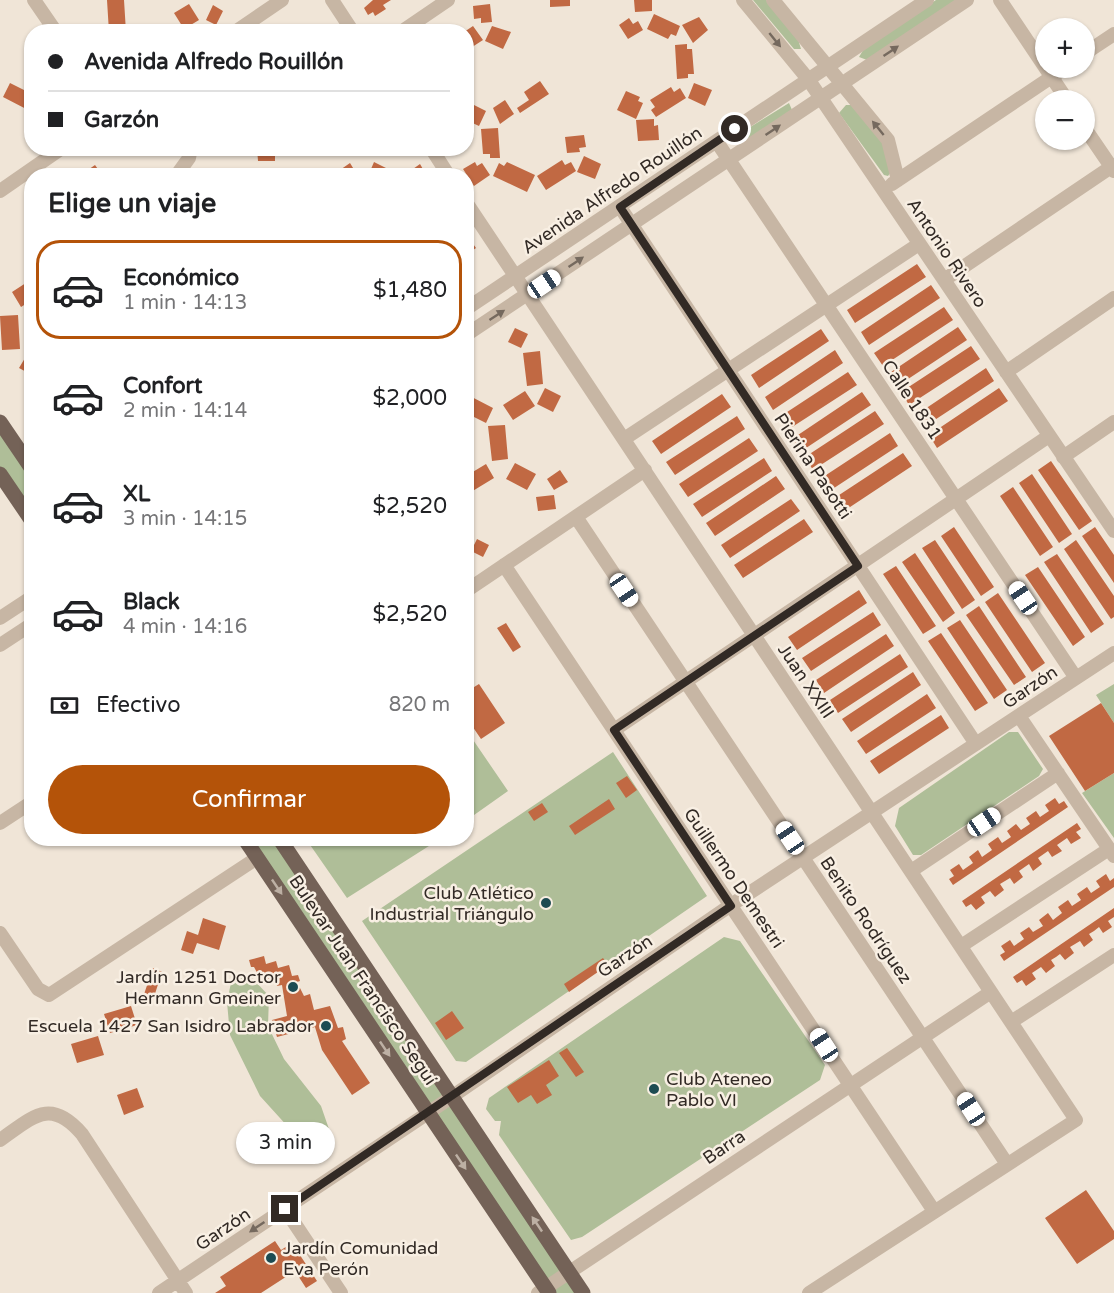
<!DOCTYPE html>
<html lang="es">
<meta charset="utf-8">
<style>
body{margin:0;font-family:"Varela Round",sans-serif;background:#f2f2f2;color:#202124;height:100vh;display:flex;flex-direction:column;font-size:22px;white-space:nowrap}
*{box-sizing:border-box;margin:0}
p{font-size:20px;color:#757577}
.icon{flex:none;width:33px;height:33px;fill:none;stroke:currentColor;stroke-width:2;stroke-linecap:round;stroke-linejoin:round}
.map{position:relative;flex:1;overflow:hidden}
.drawer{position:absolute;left:24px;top:168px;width:450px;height:678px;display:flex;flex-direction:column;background:#fff;border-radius:24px;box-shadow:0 2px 4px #0004}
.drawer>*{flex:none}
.hud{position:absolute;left:24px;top:24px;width:450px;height:132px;border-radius:24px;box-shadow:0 2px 4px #0004;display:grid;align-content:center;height:132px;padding:0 24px;background:#fff}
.controls{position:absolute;left:1035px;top:18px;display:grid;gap:12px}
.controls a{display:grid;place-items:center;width:60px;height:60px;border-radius:50%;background:#fff;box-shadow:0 2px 4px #0004;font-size:30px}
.end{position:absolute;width:27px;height:27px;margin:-14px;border:8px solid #322a25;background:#fff;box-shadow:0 0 0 3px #fff}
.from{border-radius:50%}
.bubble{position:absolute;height:42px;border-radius:21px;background:#fff;box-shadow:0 2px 4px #0004;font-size:20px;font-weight:600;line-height:42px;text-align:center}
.car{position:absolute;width:18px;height:36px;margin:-18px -9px;border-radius:8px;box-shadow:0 0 4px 2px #0007;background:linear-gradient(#fff 24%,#345 0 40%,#fff 0 76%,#345 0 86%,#fff 0)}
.hud b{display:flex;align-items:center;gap:21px;height:57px;font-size:22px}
.hud b+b{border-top:2px solid #e0e0e0}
.hud i{width:15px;height:15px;background:#202124}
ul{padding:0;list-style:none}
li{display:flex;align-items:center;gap:18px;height:99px;margin:0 12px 9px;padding:0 12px;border:3px solid transparent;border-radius:24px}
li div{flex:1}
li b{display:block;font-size:22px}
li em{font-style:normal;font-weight:600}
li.current{border-color:#b45309}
li>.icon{width:54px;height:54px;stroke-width:1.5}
h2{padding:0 24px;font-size:27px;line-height:72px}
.pay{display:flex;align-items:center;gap:15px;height:66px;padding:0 24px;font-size:22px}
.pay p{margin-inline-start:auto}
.action{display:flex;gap:12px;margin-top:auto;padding:12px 24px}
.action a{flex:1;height:69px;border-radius:36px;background:#b45309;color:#fff;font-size:24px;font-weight:600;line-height:69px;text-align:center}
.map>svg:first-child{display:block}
</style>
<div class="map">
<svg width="1114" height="1293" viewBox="0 0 1114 1293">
<rect width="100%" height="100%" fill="#f0e5d7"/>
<path fill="#afbe98" d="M753,0H766L797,36L801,49H794Z
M936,0H959L867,60L859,57L865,47Z
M789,103L792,110L746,143L740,142L739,134Z
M846,105H851L884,143L891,172L888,176L884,175L839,113Z
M0,422L31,469V521L0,474Z
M1114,684V723L1096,695Z
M467,731L508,791L467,820H466Z
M1009,732H1018L1043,769L1039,776L921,855H913L895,826L899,808Z
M613,752L707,896L466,1062L456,1061L362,921Z
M1114,773V838L1082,793Z
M244,839H279L583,1293H549Z
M306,839H440L347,898Z
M724,937L740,941L825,1065L820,1080L582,1237L571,1240L499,1135L501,1121H495L486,1109L489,1098Z
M233,973L253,979L269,996L268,1026L284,1059L321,1106L330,1132L312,1145L299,1139L260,1096L230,1035L227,1002Z"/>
<path fill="#c16943" d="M107,0H124L126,32H109Z
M373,0H391L383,5L386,9L375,16L373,12L368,15L364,8Z
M550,0H570V6L550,7Z
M634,0H652V11L635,12Z
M189,4L199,20L184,29L174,13Z
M490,4L492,22L481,23V18L474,19L473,6Z
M213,5L223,11L216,25L206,20Z
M654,14L680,26L676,36L671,34L668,39L647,29Z
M699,17L708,30L693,43L682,25Z
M629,18L633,24L638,21L643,30L628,39L619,25Z
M473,26L483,40L466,51V32H464Z
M492,26L511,32L503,49L485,41Z
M687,44V49H692L694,74H688V78L677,79L675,45Z
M540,81L549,94L520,113L517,108L529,100L524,92Z
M10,83L32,94L30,111L3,97Z
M694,83L712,90L705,106L688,98Z
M671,87L674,92L680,88L686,98L656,117L651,110L655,107L650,100Z
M626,91L640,97L638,101L643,103L636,119L617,110Z
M505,100L514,114L500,124L493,108Z
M466,101L486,111L479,126L466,120Z
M654,119V126L658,125L659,140L638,141L636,120Z
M498,128L500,158H490V154H483L481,129Z
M584,135L586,147L579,148L580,152L567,153L565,137Z
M257,148H275V161H258Z
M350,148H366L367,155L350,156Z
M584,156L601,164L595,179L577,172Z
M562,160L565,165L571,162L576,171L546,190L537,176Z
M374,162L394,172L393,176H368Z
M475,162L477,166L482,163L490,175L474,186L463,169Z
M507,162L535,175L527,192L493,176L499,163L504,166Z
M350,163L358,176H339L337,172Z
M420,164L427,176H403Z
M95,165L103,176H84L82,174Z
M466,234L476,248L466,255Z
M917,264L926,277L855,323L847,310Z
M32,279V300L21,307L12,292Z
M931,285L940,298L869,345L861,332Z
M944,307L953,320L883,366L874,353Z
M18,315L20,349L2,350L0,316Z
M958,327L967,340L896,387L888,374Z
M515,328L528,334L521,348L508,342Z
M821,329L829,341L759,388L751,375Z
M971,346L980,359L909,405L901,392Z
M835,350L843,363L773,410L765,397Z
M540,351L543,384L527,386L523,353Z
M28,353L32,355V375L19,368Z
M986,368L994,381L924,427L916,415Z
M848,372L857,385L786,431L778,418Z
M545,388L561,396L553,412L537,404Z
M999,388L1008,401L937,448L929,435Z
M525,391L535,406L513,420L503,405Z
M862,392L871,405L800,452L792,439Z
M466,394L493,408L486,423L466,413Z
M722,394L731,407L661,454L652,441Z
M875,411L884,424L813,470L805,457Z
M737,416L745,429L675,475L666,462Z
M505,425L508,459L492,461L488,426Z
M890,433L898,446L828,492L820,479Z
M749,438L758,451L688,497L679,484Z
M903,453L912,466L841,513L833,499Z
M764,458L772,471L702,517L693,504Z
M1051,461L1092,521L1079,530L1038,470Z
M515,463L536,474L527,490L506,479Z
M486,464L494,478L471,492L466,485V476Z
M560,470L568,482L554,490L547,479Z
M1032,474L1072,534L1059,543L1019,483Z
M776,476L785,489L715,536L706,523Z
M1013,487L1053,547L1040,556L1000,496Z
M554,495L556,509L538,511L536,497Z
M791,499L800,511L730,558L721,545Z
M466,501H470L473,531L466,532Z
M804,519L813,532L743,578L734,565Z
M954,527L994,587L981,596L941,536Z
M1095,527L1114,555V583L1082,536Z
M477,539L489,545L483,557L471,551Z
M935,540L975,600L962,609L922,548Z
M1076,540L1114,596V617L1111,619L1064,549Z
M915,553L955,613L943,622L902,562Z
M1057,554L1104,624L1091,633L1044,562Z
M896,566L936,626L923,634L883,574Z
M1038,567L1085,637L1073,646L1025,575Z
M859,590L867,603L797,650L788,637Z
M998,593L1045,663L1032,672L985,602Z
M979,606L1026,677L1014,685L966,615Z
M873,612L881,625L811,671L802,658Z
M960,620L1007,690L994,699L947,628Z
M506,623L521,647L513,652L497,628Z
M941,633L988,703L975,711L928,641Z
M886,634L894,646L824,693L816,680Z
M900,654L908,667L838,713L830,700Z
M913,672L921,685L851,732L842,719Z
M479,684L505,723L481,739L466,717V692Z
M927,694L936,708L866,754L857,741Z
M1101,703L1114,723V773L1085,791L1049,736Z
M941,715L949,728L879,774L870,761Z
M627,776L637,790L626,798L616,783Z
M1055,798L1059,804L1064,801L1068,807L953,885L949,879L954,876L950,870L959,864L963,870L973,863L969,857L978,850L982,857L992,850L988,844L998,837L1002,843L1011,837L1007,831L1016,824L1021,830L1030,824L1026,818L1036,811L1040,817L1049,811L1045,805Z
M609,799L615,809L575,835L569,826Z
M542,803L548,812L534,821L528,812Z
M1077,823L1081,829L1076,832L1081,838L1071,844L1067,838L1057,845L1062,851L1052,857L1048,851L1038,858L1042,864L1033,871L1029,864L1019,871L1023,877L1014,884L1010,878L1000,884L1004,890L995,897L990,891L981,897L985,903L976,910L971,904L966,907L962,901Z
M1106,874L1110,881L1114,878V887L1004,961L1000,955L1005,952L1001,946L1010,940L1014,946L1024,939L1020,933L1029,927L1033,932L1043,926L1039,920L1048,913L1053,920L1062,913L1058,907L1068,900L1072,906L1081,900L1077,894L1087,887L1091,893L1100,887L1096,881Z
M1114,908V917L1108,921L1112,927L1103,933L1099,927L1094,931L1089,934L1093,940L1084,947L1080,941L1070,947L1074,953L1065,960L1060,954L1056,957L1051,960L1055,966L1046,973L1041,967L1032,973L1036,979L1026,986L1022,980L1017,983L1013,977Z
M203,918L226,926L219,950L197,943L193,954L181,950L187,931L198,935Z
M264,956L266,964L276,961L278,968L289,965L292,976L298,975L300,981L297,982L304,996L310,994L314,1010L330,1006L338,1028L343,1027L346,1039L342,1041L370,1083L352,1095L322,1050L315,1027L277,1037L272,1020L287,1016L282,985L277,986L275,979L271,978L261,980L254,967H251L249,960Z
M603,958L608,965L569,992L564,984Z
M153,968L162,972L152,1003L142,1000Z
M131,1006L137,1025L110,1033L104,1014Z
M452,1011L464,1028L446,1040L435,1023Z
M98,1036L104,1055L77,1063L71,1044Z
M567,1048L584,1072L576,1077L559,1053Z
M549,1060L559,1076L546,1085L552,1095L537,1104L531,1095L518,1103L507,1087Z
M137,1088L144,1107L124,1115L117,1095Z
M1086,1190L1114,1231V1239L1077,1264L1045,1218Z
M275,1241L281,1250L292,1243L317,1281L306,1288L295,1271L261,1293H215L226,1286L220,1277Z"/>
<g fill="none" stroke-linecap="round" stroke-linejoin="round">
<path stroke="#c7b6a4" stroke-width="14" d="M34,0L56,32
M332,0L353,32
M743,0L808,79L1114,531
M773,0L888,140L898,180
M1000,0L1067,100
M235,32L282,0
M401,32L448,0
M1084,54L1114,34
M1084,127L1114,171
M717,142L1076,678
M431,148L449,176
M176,176L189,158L191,148
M892,184L1065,68
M0,191L62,148
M466,202L1076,1120L809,1293
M620,207L976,744
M944,280L1114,165
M466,309L927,0
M466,335L967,0
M1006,372L1114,298
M624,439L919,244
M1063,457L1114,422
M576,517L1007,1164
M504,565L934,1211
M466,591L645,470
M0,618L32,597
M0,645L32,624
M1019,716L1114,856
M614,730L1049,436
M0,823L32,802
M911,871L1058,773
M0,933L38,989L49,995L257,858
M961,946L1109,849
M1011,1022L1114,955
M0,1140C33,1117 50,1097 82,1134L186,1293
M285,1209L341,1293
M159,1293L428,1113L731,905L1114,653
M538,1293L991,992"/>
<path stroke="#746257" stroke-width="15" d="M0,422L32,469
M0,474L32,521
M244,838L549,1293
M279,838L583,1293"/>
</g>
<defs><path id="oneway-solid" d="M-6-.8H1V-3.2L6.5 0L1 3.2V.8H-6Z" transform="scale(1.5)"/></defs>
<g fill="#75695e">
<use href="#oneway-solid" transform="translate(775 40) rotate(51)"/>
<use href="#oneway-solid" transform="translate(891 51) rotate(-34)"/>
<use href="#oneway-solid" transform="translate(878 128) rotate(-129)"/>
<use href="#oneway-solid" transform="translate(773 130) rotate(-34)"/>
<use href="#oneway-solid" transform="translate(576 262) rotate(-34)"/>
<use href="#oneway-solid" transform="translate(497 315) rotate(-33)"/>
<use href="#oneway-solid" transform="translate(257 1227) rotate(146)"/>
</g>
<g fill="#bdb0a4">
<use href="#oneway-solid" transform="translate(277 887) rotate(56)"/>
<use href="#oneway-solid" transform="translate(385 1049) rotate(56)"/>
<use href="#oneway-solid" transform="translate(461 1162) rotate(56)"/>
<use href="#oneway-solid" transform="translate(537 1224) rotate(-124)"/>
</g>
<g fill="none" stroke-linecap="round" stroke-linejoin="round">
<path stroke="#322a25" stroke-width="8" d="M285,1209L731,906L614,730L858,566L620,207L735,129"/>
</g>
<g fill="#1d4b52" stroke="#f8efe3" stroke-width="2">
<circle cx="546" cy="903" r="6"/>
<circle cx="293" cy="987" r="6"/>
<circle cx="326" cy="1026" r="6"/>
<circle cx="654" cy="1089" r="6"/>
<circle cx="271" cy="1258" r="6"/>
</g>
<g text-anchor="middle" stroke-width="5" stroke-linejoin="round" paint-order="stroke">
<g font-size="18" fill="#322a25" stroke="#f8efe3">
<text transform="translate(612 190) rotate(-34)" y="6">Avenida Alfredo Rouillón</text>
<text transform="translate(947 253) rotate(56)" y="6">Antonio Rivero</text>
<text transform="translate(912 400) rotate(56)" y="6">Calle 1831</text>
<text transform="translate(813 466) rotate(56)" y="6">Pierina Pasotti</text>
<text transform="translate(806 681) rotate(56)" y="6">Juan XXIII</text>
<text transform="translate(1030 687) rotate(-34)" y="6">Garzón</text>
<text transform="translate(734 878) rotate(56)" y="6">Guillermo Demestri</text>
<text transform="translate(866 920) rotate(56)" y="6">Benito Rodríguez</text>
<text transform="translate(625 956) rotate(-34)" y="6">Garzón</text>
<text transform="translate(363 980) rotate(56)" y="6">Bulevar Juan Francisco Seguí</text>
<text transform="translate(724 1147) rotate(-34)" y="6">Barra</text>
<text transform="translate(223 1229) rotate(-34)" y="6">Garzón</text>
</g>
<g font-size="18" fill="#322a25" stroke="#f8efe3" text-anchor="end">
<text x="534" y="899">Club Atlético<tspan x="534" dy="21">Industrial Triángulo</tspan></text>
<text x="281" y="983">Jardín 1251 Doctor<tspan x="281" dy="21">Hermann Gmeiner</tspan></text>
<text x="314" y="1032">Escuela 1427 San Isidro Labrador</text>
<text x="666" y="1085" text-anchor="start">Club Ateneo<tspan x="666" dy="21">Pablo VI</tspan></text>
<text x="283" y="1254" text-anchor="start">Jardín Comunidad<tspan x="283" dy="21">Eva Perón</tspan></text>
</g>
</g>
</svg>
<div class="controls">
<a>+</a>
<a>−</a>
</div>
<i class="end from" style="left:735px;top:129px"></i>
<i class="end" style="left:285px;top:1209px"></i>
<div class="bubble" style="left:236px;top:1122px;width:99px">3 min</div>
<i class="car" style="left:544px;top:284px;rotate:56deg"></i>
<i class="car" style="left:624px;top:590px;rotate:146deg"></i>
<i class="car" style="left:1023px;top:598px;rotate:326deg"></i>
<i class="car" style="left:984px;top:822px;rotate:56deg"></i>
<i class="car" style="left:790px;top:838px;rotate:326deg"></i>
<i class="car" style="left:824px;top:1045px;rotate:327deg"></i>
<i class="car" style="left:971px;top:1109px;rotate:327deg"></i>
<div class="hud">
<b><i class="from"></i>Avenida Alfredo Rouillón</b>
<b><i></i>Garzón</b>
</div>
<section class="drawer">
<h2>Elige un viaje</h2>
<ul>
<li class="current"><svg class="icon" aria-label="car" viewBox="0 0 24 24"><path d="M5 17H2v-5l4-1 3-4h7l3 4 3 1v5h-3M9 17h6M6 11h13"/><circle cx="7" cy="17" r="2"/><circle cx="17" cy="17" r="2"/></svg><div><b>Económico</b><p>1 min · 14:13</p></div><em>$1,480</em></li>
<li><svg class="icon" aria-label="car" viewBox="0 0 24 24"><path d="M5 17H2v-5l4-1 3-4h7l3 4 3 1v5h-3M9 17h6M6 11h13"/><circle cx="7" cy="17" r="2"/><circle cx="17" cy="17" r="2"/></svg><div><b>Confort</b><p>2 min · 14:14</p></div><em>$2,000</em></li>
<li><svg class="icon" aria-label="car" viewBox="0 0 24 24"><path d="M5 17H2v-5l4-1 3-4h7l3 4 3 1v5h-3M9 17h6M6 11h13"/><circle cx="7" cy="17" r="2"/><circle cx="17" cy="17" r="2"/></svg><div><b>XL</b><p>3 min · 14:15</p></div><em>$2,520</em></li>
<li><svg class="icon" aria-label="car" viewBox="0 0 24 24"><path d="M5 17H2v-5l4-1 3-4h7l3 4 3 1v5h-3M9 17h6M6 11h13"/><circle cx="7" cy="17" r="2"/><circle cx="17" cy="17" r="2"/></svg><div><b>Black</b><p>4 min · 14:16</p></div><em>$2,520</em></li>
</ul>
<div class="pay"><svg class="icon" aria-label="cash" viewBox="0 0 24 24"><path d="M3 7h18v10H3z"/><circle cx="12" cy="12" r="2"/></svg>Efectivo<p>820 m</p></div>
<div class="action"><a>Confirmar</a></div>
</section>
</div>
